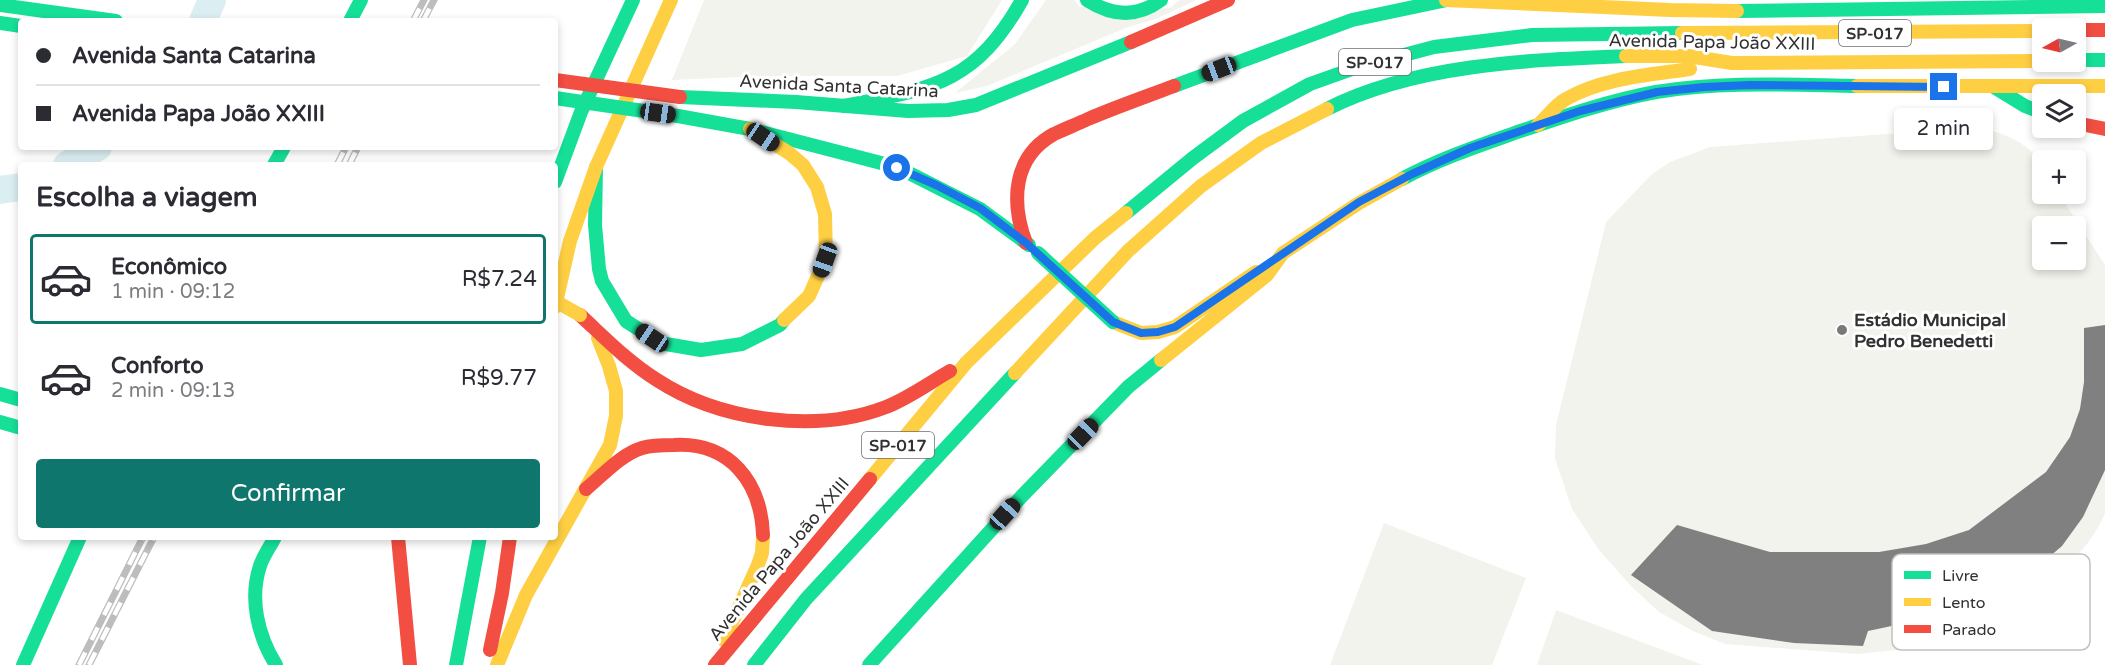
<!DOCTYPE html>
<html lang="pt">
<meta charset="utf-8">
<style>
body{margin:0;font-family:"Varela Round",sans-serif;background:#f7f7f7;color:#2b2b33;height:100vh;display:flex;flex-direction:column;font-size:22px;white-space:nowrap}
*{box-sizing:border-box;margin:0}
p{font-size:20px;color:#7c7c81}
.icon{flex:none;width:33px;height:33px;fill:none;stroke:currentColor;stroke-width:2;stroke-linecap:round;stroke-linejoin:round}
.map{position:relative;flex:1;overflow:hidden}
.side{position:absolute;left:18px;top:162px;width:540px;height:378px;display:flex;flex-direction:column;background:#fff;border-radius:6px;box-shadow:0 3px 9px #0003}
.side>*{flex:none}
.hud{position:absolute;left:18px;top:18px;width:540px;height:132px;border-radius:6px;box-shadow:0 3px 9px #0003;display:grid;align-content:center;height:132px;padding:0 18px;background:#fff}
.needle{width:39px;rotate:262deg}
.buttons{position:absolute;left:2032px;top:18px;display:grid;gap:12px}
.buttons a{display:grid;place-items:center;width:54px;height:54px;border-radius:6px;background:#fff;box-shadow:0 3px 9px #0003;font-size:30px}
.end{position:absolute;width:27px;height:27px;margin:-14px;border:8px solid #1a73e8;background:#fff;box-shadow:0 0 0 3px #fff}
.from{border-radius:50%}
.bubble{position:absolute;height:42px;border-radius:6px;background:#fff;box-shadow:0 3px 9px #0003;font-size:20px;font-weight:600;line-height:42px;text-align:center}
.car{position:absolute;width:18px;height:36px;margin:-18px -9px;border-radius:8px;box-shadow:0 0 4px 2px #0007;background:linear-gradient(#222 24%,#8ab4d8 0 40%,#222 0 76%,#8ab4d8 0 86%,#222 0)}
.hud b{display:flex;align-items:center;gap:21px;height:57px;font-size:22px}
.hud b+b{border-top:2px solid #e1e1e2}
.hud i{width:15px;height:15px;background:#2b2b33}
ul{padding:0;list-style:none}
li{display:flex;align-items:center;gap:18px;height:90px;margin:0 12px 9px;padding:0 6px;border:3px solid transparent;border-radius:6px}
li div{flex:1}
li b{display:block;font-size:22px}
li em{font-style:normal;font-weight:600}
li.on{border-color:#0f766e}
li>.icon{width:54px;height:54px;stroke-width:1.5}
h2{padding:0 18px;font-size:27px;line-height:72px}
.primary-button{display:flex;gap:12px;margin-top:auto;padding:12px 18px}
.primary-button a{flex:1;height:69px;border-radius:6px;background:#0f766e;color:#fff;font-size:24px;font-weight:600;line-height:69px;text-align:center}
.map>svg:first-child{display:block}
</style>
<div class="map">
<svg width="2105" height="665" viewBox="0 0 2105 665">
<rect width="100%" height="100%" fill="#fff"/>
<path fill="#f2f3ec" fill-rule="evenodd" d="M704,0H1002L967,56L897,76H763L672,80Z
M1046,0H1074L1080,7L1170,8L1180,0H1196L1156,19L1128,27L987,86L955,93L1015,44Z
M1969,128C1994,128 2035,142 2043,170C2045,177 2043,187 2043,194H2059L2105,265V513C2093,541 2076,559 2052,576L1930,639L1895,650L1858,654L1725,644L1693,631L1659,612L1632,587L1599,550L1572,509L1555,458L1556,425L1606,222L1652,174L1670,162L1710,147ZM2043,226H2076V260H2043Z
M1384,523L1526,578L1492,665H1330Z
M1556,610L1703,665H1537Z"/>
<g fill="none" stroke-linecap="round" stroke-linejoin="round">
<path stroke="#dbeef2" stroke-width="28" d="M203,21L212,0
M67,165L98,147
M0,190L21,187"/>
</g>
<path fill="#808080" d="M2105,325V470L2083,517L2062,546L2022,580L1905,633L1901,624L1868,631L1863,646L1794,643L1712,631L1631,575L1677,525L1770,552H1879L1926,544L1969,530L2046,472L2070,437L2080,409L2084,382V328Z"/>
<g fill="none" stroke-linecap="round" stroke-linejoin="round">
<path stroke="#16e098" stroke-width="14" d="M1087,0C1112,16 1137,18 1161,0
M0,5L116,21
M1737,11L2105,6
M350,21L361,0
M0,23L21,26
M2076,60H2105
M1174,86L1352,20L1447,0
M1994,87L2025,106L2043,113
M680,97L796,102L908,111L948,110L976,105L1131,42
M843,106C931,89 975,84 1022,0
M1327,109C1415,64 1529,60 1626,56
M678,116L750,129L885,164L909,173L980,209L1029,245
M274,165L284,147
M596,167L595,225L599,269L602,281L626,321L660,343L701,350L742,344L780,325L784,320
M1402,179C1437,160 1475,147 1512,134C1559,118 1607,101 1656,92C1722,81 1791,85 1857,86
M555,182L581,112L633,0
M1126,213L1193,158L1243,121L1310,84L1355,68L1434,47L1532,35L1682,33
M0,394L21,400
M0,422L21,428
M275,537C270,547 263,556 260,566C249,599 258,636 276,665
M23,665L80,537
M456,665L480,537
M754,665L806,599L1015,373
M869,665L1021,497L1128,387L1161,360"/>
<path stroke="#ffcf43" stroke-width="14" d="M1446,0L1670,10L1737,11
M1682,33L2043,31
M1626,56H1688L1732,63L2043,61
M1857,86H2105
M1538,125C1547,117 1555,105 1566,99C1602,78 1649,75 1690,69
M750,129L789,153L803,165L817,187L825,214L826,258L809,296L784,320
M555,307L570,241L596,167L671,0
M1113,322L1141,333L1158,332L1175,327L1256,272
M1161,360L1267,275L1283,253L1359,203L1402,179
M1015,373L1128,251L1201,186L1261,143L1327,109
M870,479L966,363L1095,238L1126,213
M724,640L758,565L762,553L763,535
M497,665L526,595L610,445L616,416V391L609,366L598,338"/>
<path stroke="#f24e42" stroke-width="14" d="M2076,30H2105
M1131,42L1228,0
M2076,123L2105,129
M1026,243C1011,203 1012,157 1054,134C1065,129 1077,124 1088,119C1116,107 1145,97 1174,86
M580,315C605,338 628,362 657,380C720,421 816,434 886,407C909,398 929,383 950,371
M586,489C603,475 620,455 642,448C652,445 664,445 674,445C730,442 761,482 763,535
M398,537L410,665
M490,650L502,593L510,537
M715,665L870,479"/>
<defs>
<path id="rail" d="M413,21L424,0
M423,21L434,0
M337,165L346,147
M349,165L358,147
M79,665L143,537
M89,665L154,537"/>
</defs>
<use href="#rail" stroke="#bdbdbd" stroke-width="7"/>
<use href="#rail" stroke="#fff" stroke-width="4.5" stroke-dasharray="14" stroke-linecap="butt"/>
<path stroke="#16e098" stroke-width="14" d="M555,98L678,116
M1038,253L1113,322"/>
<path stroke="#ffcf43" stroke-width="14" d="M555,301L580,315"/>
<path stroke="#f24e42" stroke-width="14" d="M555,80L680,97"/>
</g>
<g fill="none" stroke-linecap="round" stroke-linejoin="round">
<path stroke="#1a73e8" stroke-width="8" d="M897,168L936,185L980,208L1026,243L1113,322L1141,333L1158,332L1175,327L1359,202L1412,174L1470,148L1580,111L1657,92L1704,87L1750,85L1944,87"/>
</g>
<circle fill="#797979" stroke="#fff" stroke-width="2" cx="1842" cy="330" r="6"/>
<g text-anchor="middle" stroke-width="6" stroke-linejoin="round" paint-order="stroke">
<g fill="#fff" stroke="#6f6f6f" stroke-width="1.5">
<rect x="1839" y="20" width="72" height="26" rx="4.5"/>
<rect x="1339" y="49" width="72" height="26" rx="4.5"/>
<rect x="862" y="432" width="72" height="26" rx="4.5"/>
</g>
<g font-size="16" font-weight="bold" fill="#313131">
<text x="1875" y="39">SP-017</text>
<text x="1375" y="68">SP-017</text>
<text x="898" y="451">SP-017</text>
</g>
<g font-size="18" fill="#313131" stroke="#fff">
<text transform="translate(1712 42) rotate(1)" y="6">Avenida Papa João XXIII</text>
<text transform="translate(839 86) rotate(3)" y="6">Avenida Santa Catarina</text>
<text transform="translate(779 559) rotate(-50)" y="6">Avenida Papa João XXIII</text>
</g>
<g font-size="18" font-weight="bold" fill="#313131" stroke="#fff" text-anchor="start">
<text x="1854" y="326">Estádio Municipal<tspan x="1854" dy="21">Pedro Benedetti</tspan></text>
</g>
</g>
<rect x="1892" y="554" width="198" height="96" rx="9" fill="#fff" stroke="#c1c1c1" stroke-width="1.5"/>
<rect x="1904" y="571" width="27" height="8" fill="#16e098"/>
<rect x="1904" y="598" width="27" height="8" fill="#ffcf43"/>
<rect x="1904" y="625" width="27" height="8" fill="#f24e42"/>
<g font-size="16" fill="#313131">
<text x="1942" y="581">Livre</text>
<text x="1942" y="608">Lento</text>
<text x="1942" y="635">Parado</text>
</g>
</svg>
<div class="buttons">
<a><svg class="needle" viewBox="-14 -14 28 28"><path d="M0-13l5 13h-10z" fill="#e53935"/><path d="M0 13l5-13h-10z" fill="#7c7c81"/></svg></a>
<a><svg class="icon" aria-label="layers" viewBox="0 0 24 24"><path d="M12 4l9 5-9 5-9-5zM3 14l9 5 9-5"/></svg></a>
<a>+</a>
<a>−</a>
</div>
<i class="end from" style="left:897px;top:168px"></i>
<i class="end" style="left:1944px;top:87px"></i>
<div class="bubble" style="left:1894px;top:108px;width:99px">2 min</div>
<i class="car" style="left:1219px;top:69px;rotate:249deg"></i>
<i class="car" style="left:658px;top:113px;rotate:98deg"></i>
<i class="car" style="left:763px;top:137px;rotate:124deg"></i>
<i class="car" style="left:825px;top:260px;rotate:200deg"></i>
<i class="car" style="left:652px;top:338px;rotate:304deg"></i>
<i class="car" style="left:1083px;top:434px;rotate:44deg"></i>
<i class="car" style="left:1005px;top:514px;rotate:42deg"></i>
<div class="hud">
<b><i class="from"></i>Avenida Santa Catarina</b>
<b><i></i>Avenida Papa João XXIII</b>
</div>
<section class="side">
<h2>Escolha a viagem</h2>
<ul>
<li class="on"><svg class="icon" aria-label="car" viewBox="0 0 24 24"><path d="M5 17H2v-5l4-1 3-4h7l3 4 3 1v5h-3M9 17h6M6 11h13"/><circle cx="7" cy="17" r="2"/><circle cx="17" cy="17" r="2"/></svg><div><b>Econômico</b><p>1 min · 09:12</p></div><em>R$7.24</em></li>
<li><svg class="icon" aria-label="car" viewBox="0 0 24 24"><path d="M5 17H2v-5l4-1 3-4h7l3 4 3 1v5h-3M9 17h6M6 11h13"/><circle cx="7" cy="17" r="2"/><circle cx="17" cy="17" r="2"/></svg><div><b>Conforto</b><p>2 min · 09:13</p></div><em>R$9.77</em></li>
</ul>
<div class="primary-button"><a>Confirmar</a></div>
</section>
</div>
